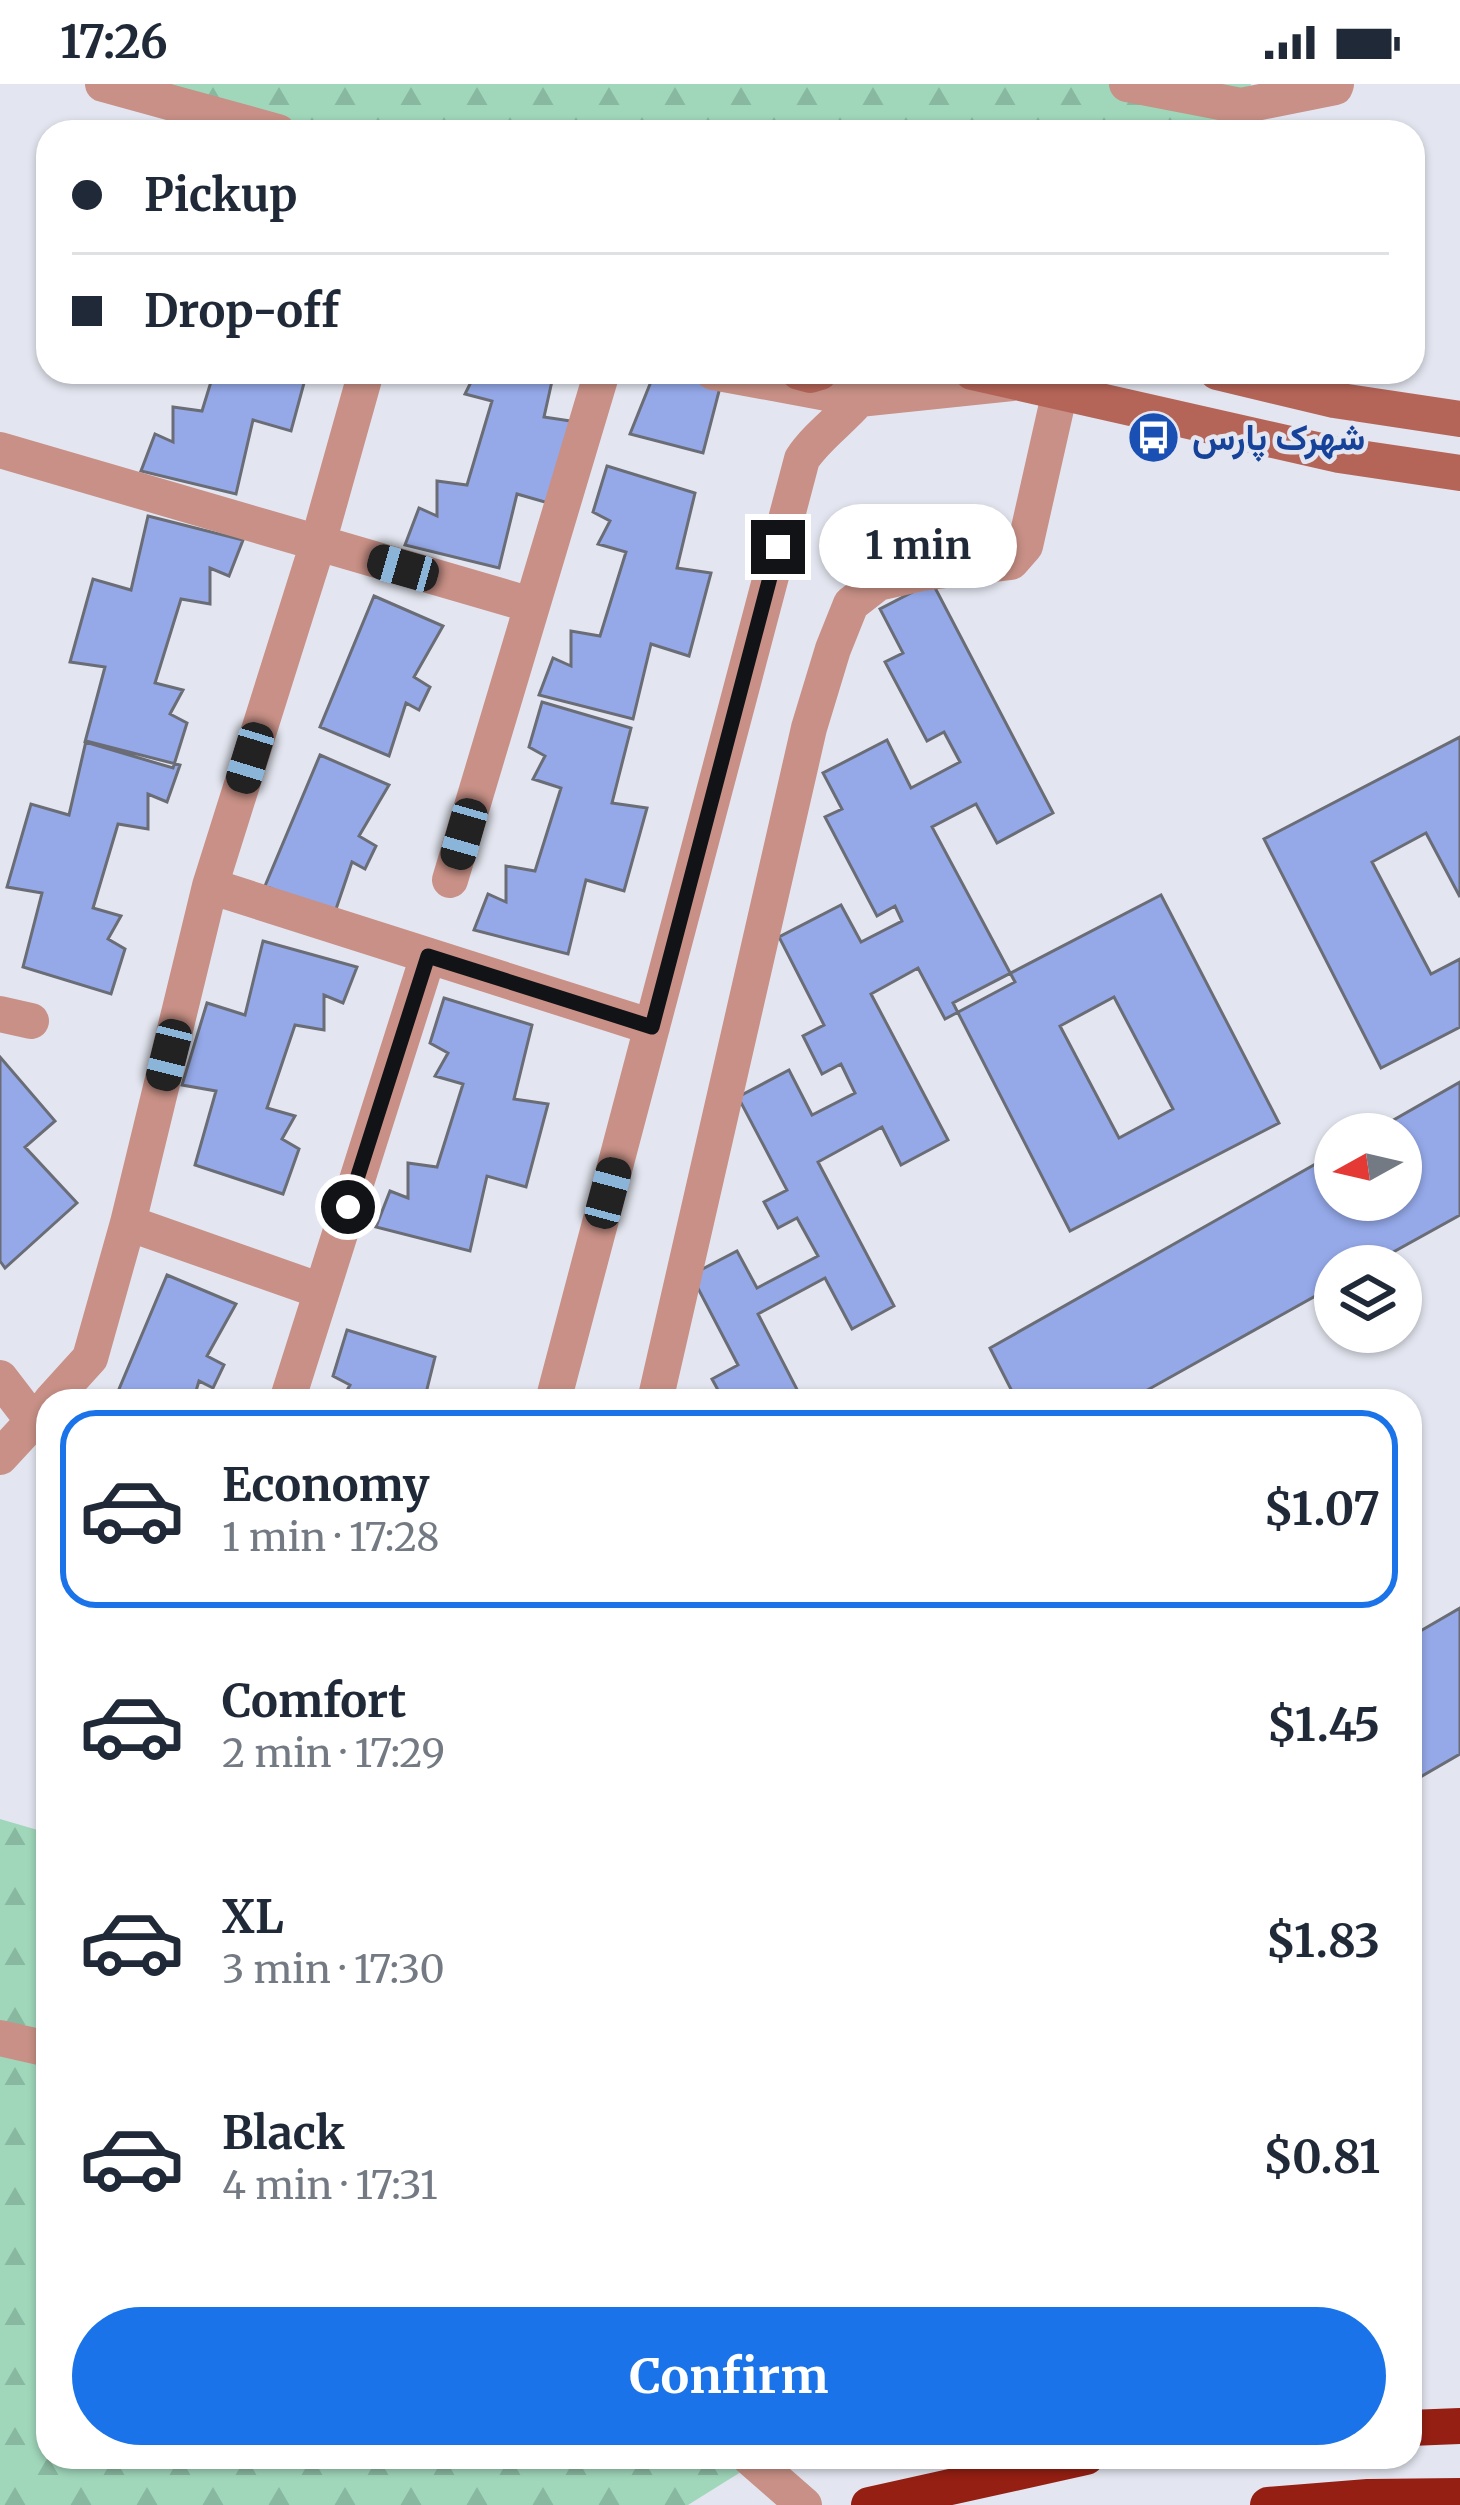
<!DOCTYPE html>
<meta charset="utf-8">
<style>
body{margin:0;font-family:Merriweather,Vazirmatn,serif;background:#f2f2f3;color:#1f2937;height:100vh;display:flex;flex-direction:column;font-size:45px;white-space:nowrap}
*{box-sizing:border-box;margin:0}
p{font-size:39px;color:#747a83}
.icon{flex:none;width:66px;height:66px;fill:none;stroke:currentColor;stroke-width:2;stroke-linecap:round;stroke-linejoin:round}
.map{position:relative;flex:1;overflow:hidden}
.details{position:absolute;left:36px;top:1305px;width:1386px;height:1080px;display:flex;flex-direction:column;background:#fff;border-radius:36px;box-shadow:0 3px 9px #0004}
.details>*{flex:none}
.hud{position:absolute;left:36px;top:36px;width:1389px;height:264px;border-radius:36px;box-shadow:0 3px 9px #0004;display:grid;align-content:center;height:264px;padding:0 36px;background:#fff}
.needle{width:78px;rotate:262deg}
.fabs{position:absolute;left:1314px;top:1029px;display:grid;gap:24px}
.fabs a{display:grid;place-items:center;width:108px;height:108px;border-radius:50%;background:#fff;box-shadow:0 3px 9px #0004;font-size:60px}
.end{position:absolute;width:54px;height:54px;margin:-27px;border:15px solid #121316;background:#fff;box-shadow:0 0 0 6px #fff}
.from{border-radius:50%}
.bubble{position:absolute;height:84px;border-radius:42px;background:#fff;box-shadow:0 3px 9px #0004;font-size:39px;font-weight:700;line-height:84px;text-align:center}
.car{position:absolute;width:36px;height:72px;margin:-36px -18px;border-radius:15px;box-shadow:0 0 9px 3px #0007;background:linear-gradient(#222 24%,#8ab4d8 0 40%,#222 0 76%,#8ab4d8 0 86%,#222 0)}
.hud b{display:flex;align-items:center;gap:42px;height:114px;font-size:45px}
.hud b+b{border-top:3px solid #e0e1e3}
.hud i{width:30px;height:30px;background:#1f2937}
ul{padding:21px 0 0;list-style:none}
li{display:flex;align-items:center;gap:36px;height:198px;margin:0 24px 18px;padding:0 12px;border:6px solid transparent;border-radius:36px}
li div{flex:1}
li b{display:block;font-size:45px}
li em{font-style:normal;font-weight:700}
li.current{border-color:#1a73e8}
li>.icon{width:108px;height:108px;stroke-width:1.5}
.cta{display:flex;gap:24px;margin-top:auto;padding:24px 36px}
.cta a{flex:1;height:138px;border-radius:72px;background:#1a73e8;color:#fff;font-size:48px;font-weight:700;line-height:138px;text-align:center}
.status{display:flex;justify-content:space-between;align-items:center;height:84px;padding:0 60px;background:#fff;direction:ltr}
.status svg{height:33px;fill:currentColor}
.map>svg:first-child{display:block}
</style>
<div class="status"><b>17:26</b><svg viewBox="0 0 49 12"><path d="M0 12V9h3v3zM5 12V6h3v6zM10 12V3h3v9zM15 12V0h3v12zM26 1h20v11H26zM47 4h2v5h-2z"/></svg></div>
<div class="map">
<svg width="1460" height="2421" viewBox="0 0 1460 2421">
<defs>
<pattern id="forest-firs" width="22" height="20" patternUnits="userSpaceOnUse" patternTransform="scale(3)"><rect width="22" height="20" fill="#a0d7bb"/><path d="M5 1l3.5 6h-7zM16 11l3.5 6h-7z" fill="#89b8a0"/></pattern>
</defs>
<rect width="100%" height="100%" fill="#e3e6f0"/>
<path fill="url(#forest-firs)" d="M147,0H1251L1238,48H329Z
M0,1735L48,1749V2373H765L688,2421H0Z"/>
<path fill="#95a9e9" stroke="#6a6d75" stroke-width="3" fill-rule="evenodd" d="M214,288H307L291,347L253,336L236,410L141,387L155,350L173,358V323L202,327Z
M476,288H554L544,333L577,338L555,421L517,410L499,484L405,461L419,424L437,432V397L467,401L492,317L465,310Z
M636,288H724L703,369L630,350L652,295Z
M607,382L695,409L677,484L711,489L689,572L651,560L633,635L539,611L553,574L571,582V547L600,552L626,468L598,460L610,437L593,428Z
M148,432L243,456L229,492L210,484V520L181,515L155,599L183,606L170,630L187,639L173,684L85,658L105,583L70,578L93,495L131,506Z
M932,498L1053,729L997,759L976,720L932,743L1015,898L945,935L918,884L871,910L948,1056L901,1081L882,1043L818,1078L894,1222L852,1245L825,1194L758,1230L803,1317H724L712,1295L738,1281L691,1191L737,1167L757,1204L818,1172L797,1134L778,1144L764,1118L787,1106L738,1013L789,986L812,1031L855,1009L841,980L822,990L803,952L824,941L779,853L841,821L861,858L902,837L895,822L877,832L825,733L842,725L823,689L887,656L911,704L960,678L944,648L927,657L885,578L903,569L880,525Z
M374,512L443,542L414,593L430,603L419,626L406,619L389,672L320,643Z
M542,618L631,644L612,719L647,724L624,807L586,796L568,870L474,846L488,810L506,818V782L535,787L561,704L533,695L545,672L529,663Z
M1460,653V813L1426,749L1372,778L1431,890L1460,875V943L1381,984L1264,755Z
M86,657L180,681L167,718L148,710V745L118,740L93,824L121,832L108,855L125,865L111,910L23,883L42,809L7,803L31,720L69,731Z
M320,671L389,701L359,752L376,762L365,785L352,778L334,831L265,802Z
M1161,811L1279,1039L1070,1147L953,919ZM1114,913L1173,1025L1119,1054L1060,942Z
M263,857L357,883L343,919L324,911V946L295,941L267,1024L295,1032L282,1055L299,1065L283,1110L195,1081L216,1007L182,1001L207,919L245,931Z
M444,914L532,941L514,1015L548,1020L526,1103L487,1092L470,1167L376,1143L390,1107L408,1114V1079L437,1083L463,1000L435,992L448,969L430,959Z
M0,973L55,1037L25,1063L77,1119L5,1184L0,1177Z
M1460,998V1131L1368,1182H1335V1201L1142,1309L1146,1317H1017L990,1264L1335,1069V1116H1401V1050H1369Z
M167,1191L236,1220L207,1272L224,1281L213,1304L199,1297L193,1317H114Z
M347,1246L435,1273L424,1317H341L350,1301L333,1292Z
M1460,1524V1670L1410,1699V1553Z
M38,1528H48V1669H40Z"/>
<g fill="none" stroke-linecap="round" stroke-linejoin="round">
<path stroke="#c89086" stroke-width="36" d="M103,0L278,48
M1127,0L1241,22L1335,3L1336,0
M713,288L859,315L1012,299
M0,366L531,521
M450,796L602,288
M210,802L652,943
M0,930L31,937
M128,1139L321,1207
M0,1294L33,1337
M51,1317L90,1274L128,1139L210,802L318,459L366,288
M287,1317L428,872
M553,1317L802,375C822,344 864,322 875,288
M655,1317L809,644L833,565L851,520L878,499L922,489L1011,478L1025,462L1060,307
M0,1373L48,1321
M0,1954L48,1965
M749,2373L804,2421"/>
<path stroke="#b56558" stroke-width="36" d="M799,288L810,291L820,288
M972,288L1339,371L1460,389
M1217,288L1334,316L1460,335"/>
<path stroke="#951f13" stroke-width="36" d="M1410,2344L1460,2342
M869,2421L1086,2373
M1268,2421L1368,2413L1460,2412"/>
</g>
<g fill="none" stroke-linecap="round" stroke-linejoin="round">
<path stroke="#121316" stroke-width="15" d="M348,1123L428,872L652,943L778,463"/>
</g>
<defs>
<symbol id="bus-disc" viewBox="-11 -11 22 22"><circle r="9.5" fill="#1a4fb4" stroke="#e3e6f0"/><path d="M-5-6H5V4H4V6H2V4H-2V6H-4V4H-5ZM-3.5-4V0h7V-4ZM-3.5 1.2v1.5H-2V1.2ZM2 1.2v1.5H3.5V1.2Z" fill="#fff"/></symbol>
</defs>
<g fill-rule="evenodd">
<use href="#bus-disc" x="1124" y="324" width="59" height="59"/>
</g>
<g text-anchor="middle" stroke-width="9" stroke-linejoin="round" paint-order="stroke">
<g font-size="36" font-weight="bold" fill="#164399" stroke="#e3e6f0" text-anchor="start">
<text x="1192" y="366">شهرک پارس</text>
</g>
</g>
</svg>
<div class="fabs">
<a><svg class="needle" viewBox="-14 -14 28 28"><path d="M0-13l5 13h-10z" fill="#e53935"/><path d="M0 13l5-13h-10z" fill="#747a83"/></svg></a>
<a><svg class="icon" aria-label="layers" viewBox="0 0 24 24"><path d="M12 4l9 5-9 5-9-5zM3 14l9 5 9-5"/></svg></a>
</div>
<i class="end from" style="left:348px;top:1123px"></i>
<i class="end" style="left:778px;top:463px"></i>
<div class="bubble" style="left:819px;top:420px;width:198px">1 min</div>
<i class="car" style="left:403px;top:484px;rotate:286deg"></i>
<i class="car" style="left:250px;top:674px;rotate:197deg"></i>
<i class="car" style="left:464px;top:750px;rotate:196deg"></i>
<i class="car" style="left:169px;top:971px;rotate:194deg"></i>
<i class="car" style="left:608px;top:1109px;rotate:15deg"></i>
<div class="hud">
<b><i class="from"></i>Pickup</b>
<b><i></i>Drop-off</b>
</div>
<section class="details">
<ul>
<li class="current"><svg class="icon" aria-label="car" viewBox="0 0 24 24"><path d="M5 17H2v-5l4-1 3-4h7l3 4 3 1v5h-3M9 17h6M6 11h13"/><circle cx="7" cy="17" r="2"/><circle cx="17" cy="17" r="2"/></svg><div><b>Economy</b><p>1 min · 17:28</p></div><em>$1.07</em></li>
<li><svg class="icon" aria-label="car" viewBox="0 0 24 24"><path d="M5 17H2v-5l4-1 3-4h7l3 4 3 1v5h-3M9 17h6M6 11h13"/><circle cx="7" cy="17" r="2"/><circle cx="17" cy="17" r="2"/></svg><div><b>Comfort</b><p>2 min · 17:29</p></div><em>$1.45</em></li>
<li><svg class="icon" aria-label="car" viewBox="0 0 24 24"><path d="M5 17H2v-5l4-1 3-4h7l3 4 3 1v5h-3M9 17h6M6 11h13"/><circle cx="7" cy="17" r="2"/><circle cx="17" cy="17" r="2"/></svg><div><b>XL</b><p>3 min · 17:30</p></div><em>$1.83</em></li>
<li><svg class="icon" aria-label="car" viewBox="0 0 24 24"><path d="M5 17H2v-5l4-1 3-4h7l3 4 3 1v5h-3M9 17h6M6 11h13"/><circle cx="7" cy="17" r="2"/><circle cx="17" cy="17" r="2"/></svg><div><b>Black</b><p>4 min · 17:31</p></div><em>$0.81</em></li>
</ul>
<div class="cta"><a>Confirm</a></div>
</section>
</div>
